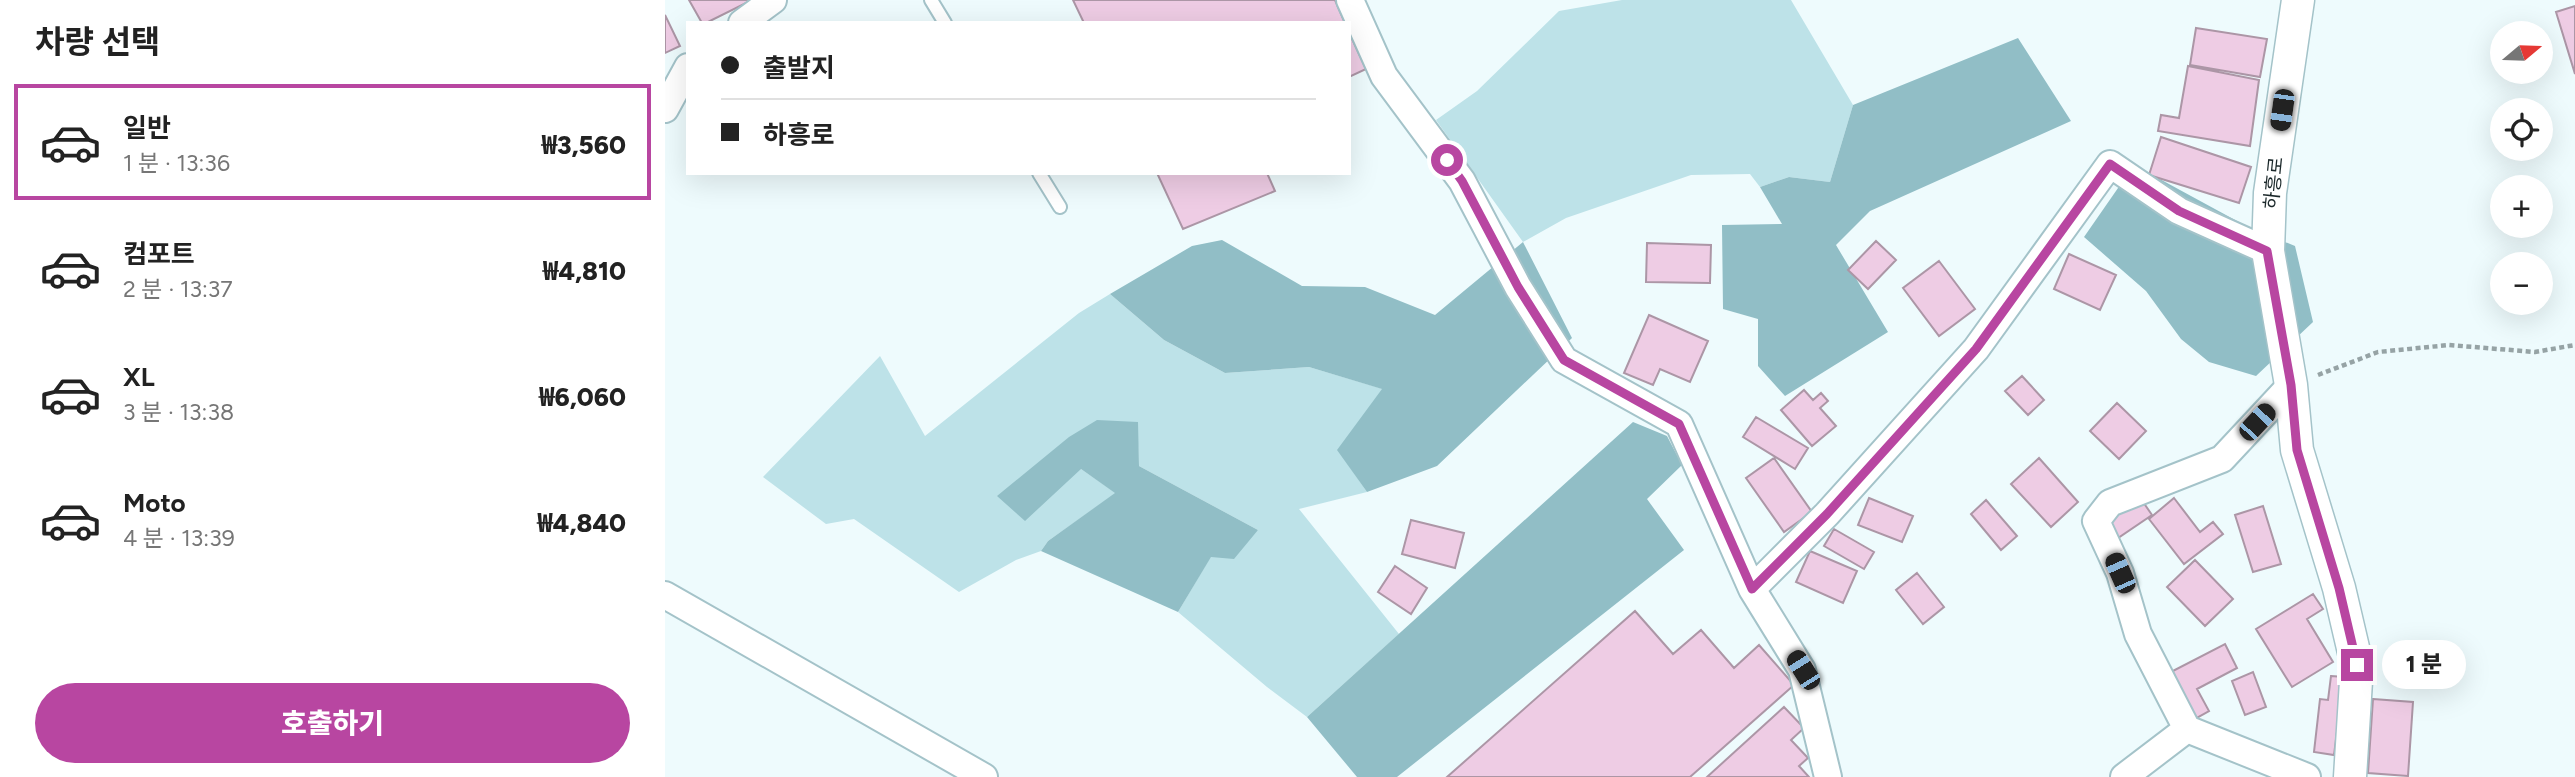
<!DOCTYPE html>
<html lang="ko">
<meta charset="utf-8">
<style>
body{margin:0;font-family:Figtree,"Noto Sans KR",sans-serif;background:#f2f2f2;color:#222;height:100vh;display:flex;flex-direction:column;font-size:26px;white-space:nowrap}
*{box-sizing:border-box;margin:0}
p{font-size:23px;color:#767676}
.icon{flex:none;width:38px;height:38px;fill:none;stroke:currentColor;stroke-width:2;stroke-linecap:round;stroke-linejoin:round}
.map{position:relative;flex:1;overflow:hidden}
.details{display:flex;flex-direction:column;background:#fff;width:665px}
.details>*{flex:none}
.banner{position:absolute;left:21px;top:21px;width:665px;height:154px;border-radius:0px;box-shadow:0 7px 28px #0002;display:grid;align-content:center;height:154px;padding:0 35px;background:#fff}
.needle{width:46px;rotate:71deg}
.tools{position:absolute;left:1825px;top:21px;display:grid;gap:14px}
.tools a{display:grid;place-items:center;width:63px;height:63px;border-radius:50%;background:#fff;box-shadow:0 7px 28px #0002;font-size:35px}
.end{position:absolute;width:32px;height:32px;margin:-16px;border:9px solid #b846a1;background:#fff;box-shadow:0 0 0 4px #fff}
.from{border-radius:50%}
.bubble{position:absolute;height:49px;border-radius:24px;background:#fff;box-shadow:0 7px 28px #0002;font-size:23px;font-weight:800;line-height:49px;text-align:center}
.car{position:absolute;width:21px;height:42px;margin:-21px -10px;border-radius:9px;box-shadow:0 0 5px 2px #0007;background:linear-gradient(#222 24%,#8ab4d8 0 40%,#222 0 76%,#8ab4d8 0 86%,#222 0)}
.banner b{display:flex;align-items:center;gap:24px;height:66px;font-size:26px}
.banner b+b{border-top:2px solid #e0e0e0}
.banner i{width:18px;height:18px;background:#222}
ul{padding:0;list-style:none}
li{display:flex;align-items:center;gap:21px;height:116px;margin:0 14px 10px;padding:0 21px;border:4px solid transparent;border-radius:0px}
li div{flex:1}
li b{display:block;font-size:26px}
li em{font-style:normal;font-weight:800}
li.on{border-color:#b846a1}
li>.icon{width:63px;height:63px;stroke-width:1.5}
h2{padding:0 35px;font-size:32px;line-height:84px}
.action{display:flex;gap:14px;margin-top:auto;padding:14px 35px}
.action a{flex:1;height:80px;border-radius:42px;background:#b846a1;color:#fff;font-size:28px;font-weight:800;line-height:80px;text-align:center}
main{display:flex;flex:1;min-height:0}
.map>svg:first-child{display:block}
</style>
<main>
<section class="details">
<h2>차량 선택</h2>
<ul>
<li class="on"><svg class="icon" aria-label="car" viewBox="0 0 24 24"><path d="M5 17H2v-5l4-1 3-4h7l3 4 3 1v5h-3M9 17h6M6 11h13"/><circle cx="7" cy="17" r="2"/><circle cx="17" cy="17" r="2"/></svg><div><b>일반</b><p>1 분 · 13:36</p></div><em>₩3,560</em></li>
<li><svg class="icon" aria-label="car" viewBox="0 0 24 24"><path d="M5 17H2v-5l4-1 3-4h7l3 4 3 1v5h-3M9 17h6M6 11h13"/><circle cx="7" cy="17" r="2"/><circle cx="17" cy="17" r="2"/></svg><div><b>컴포트</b><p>2 분 · 13:37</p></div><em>₩4,810</em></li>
<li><svg class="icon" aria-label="car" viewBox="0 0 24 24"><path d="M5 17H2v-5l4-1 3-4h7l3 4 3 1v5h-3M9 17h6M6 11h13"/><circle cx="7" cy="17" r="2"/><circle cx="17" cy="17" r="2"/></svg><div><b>XL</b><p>3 분 · 13:38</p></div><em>₩6,060</em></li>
<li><svg class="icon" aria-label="car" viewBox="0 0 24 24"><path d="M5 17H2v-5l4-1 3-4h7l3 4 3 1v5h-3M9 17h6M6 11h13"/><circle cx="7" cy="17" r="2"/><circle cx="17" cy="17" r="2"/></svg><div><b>Moto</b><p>4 분 · 13:39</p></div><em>₩4,840</em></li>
</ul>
<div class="action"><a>호출하기</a></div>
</section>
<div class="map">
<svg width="1910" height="777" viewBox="0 0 1910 777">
<rect width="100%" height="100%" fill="#eefbfd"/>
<path fill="#bde2e8" d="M957,0H1126L1188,105L1165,182L1124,177L1095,187L1085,174L1026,175L901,218L858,242L771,120L812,91L894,11Z
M445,294L499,340L560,373L644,367L718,389L673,450L702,492L634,509L734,634L642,717L602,687L513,612L546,556L593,530L474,466L472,422L416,469L451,493L383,541L376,551L351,560L294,592L189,519L161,524L98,477L215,356L260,436L414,313Z"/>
<path fill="#91bec6" d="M1353,38L1406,121L1205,211L1171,245L1223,332L1120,396L1093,366V319L1058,309L1057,225L1117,224L1095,187L1124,177L1165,182L1188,105Z
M1469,165L1583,227L1630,246L1648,322L1591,376L1544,362L1516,339L1481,291L1419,237Z
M557,240L637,286L700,287L770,315L858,242L907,338L772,466L702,492L672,450L717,389L644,367L560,373L499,340L445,294L527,246Z
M432,420L473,422L474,466L593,530L569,559L546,557L513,612L376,551L383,541L450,493L416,469L360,521L332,496L404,437Z
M968,422L1002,436L1017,465L982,499L1019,550L732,777H692L642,717Z"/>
<path fill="#eecce4" stroke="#ac96a6" stroke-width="2" d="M24,0H87L41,23H37Z
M408,0H670L680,23H419Z
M1910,6V74L1891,12Z
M0,15L15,46L0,53Z
M1531,28L1602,39L1595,77L1525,65Z
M684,32L701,69L684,77Z
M1523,66L1594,80L1585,146L1493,131L1496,115L1514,118Z
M1496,137L1586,167L1574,203L1484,175Z
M492,173H602L610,191L518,229Z
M1211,241L1231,260L1203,289L1183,270Z
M982,243L1046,245L1045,283L981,282Z
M1404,254L1451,275L1435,310L1389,289Z
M1274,261L1310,309L1274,336L1238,288Z
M984,315L1043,341L1025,382L995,369L988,385L959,373Z
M1357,376L1379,400L1363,415L1340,391Z
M1139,390L1148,400L1156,393L1163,401L1155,408L1171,426L1147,446L1116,410Z
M1452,403L1481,431L1454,459L1425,431Z
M1091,417L1143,448L1130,469L1078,437Z
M1109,458L1147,512L1119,532L1081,478Z
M1374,458L1413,502L1386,527L1346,484Z
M1204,498L1248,516L1237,542L1193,525Z
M1509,498L1535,532L1548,522L1558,534L1519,564L1484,519Z
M1476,499L1487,515L1453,538L1442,522Z
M1321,500L1352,536L1336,550L1306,514Z
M1598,506L1616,564L1588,572L1570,515Z
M746,520L799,533L790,568L737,554Z
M1169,529L1209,552L1199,569L1159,546Z
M1145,551L1192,571L1178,603L1131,582Z
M1530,560L1568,599L1540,626L1502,587Z
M730,566L762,588L746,614L713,592Z
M1252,573L1279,607L1258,624L1231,590Z
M1648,594L1658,609L1642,619L1668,662L1627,687L1591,629Z
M970,611L1008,654L1036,630L1069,668L1094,645L1129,685L1025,777H782Z
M1560,644L1572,668L1532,689L1544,711L1526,721L1502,674Z
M1588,672L1601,707L1580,715L1567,681Z
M1666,676L1679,677L1669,755L1649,752L1655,699L1663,700Z
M1708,699L1748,702L1743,776L1703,773Z
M1119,707L1139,728L1126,740L1143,758L1134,766L1144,777H1042Z"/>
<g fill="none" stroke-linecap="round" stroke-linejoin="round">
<defs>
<path id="service" d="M266,0L280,23
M374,173L395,207"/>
<path id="minor" d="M685,0L719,76L797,181L853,287L899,360L1014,424L1087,589
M77,23L108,0
M0,109L23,67
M0,595L319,777
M1522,729L1473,634L1455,573L1431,521L1445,503L1557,459L1626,385
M1163,777L1137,670L1087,589L1162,514L1311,349L1445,164L1514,211L1603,251
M1459,777L1522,729L1642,777"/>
<path id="tertiary" d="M1633,0L1605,193L1603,251L1626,385L1632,450L1674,588L1692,665L1685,777"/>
</defs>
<use href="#service" stroke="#a4c3c9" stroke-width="16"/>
<use href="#minor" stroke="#a4c3c9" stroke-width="30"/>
<use href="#tertiary" stroke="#a4c3c9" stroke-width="35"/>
<path stroke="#96a3a5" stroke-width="4.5" stroke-dasharray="5 3.5" stroke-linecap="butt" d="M1653,375L1713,352L1784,345L1870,352L1910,345"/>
<use href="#service" stroke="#fff" stroke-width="12"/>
<use href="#minor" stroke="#fff" stroke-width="26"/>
<use href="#tertiary" stroke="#fff" stroke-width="32"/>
</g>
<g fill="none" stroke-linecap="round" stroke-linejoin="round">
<path stroke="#b846a1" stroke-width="9" d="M782,160L797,181L853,287L899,360L1014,424L1087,589L1162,514L1311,349L1445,164L1514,211L1602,251L1626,385L1632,450L1674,588L1692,665"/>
</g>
<g text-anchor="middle" stroke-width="7" stroke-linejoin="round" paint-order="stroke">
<g font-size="19" fill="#1b282a" stroke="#fff">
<text transform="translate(1608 183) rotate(-84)" y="7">하흥로</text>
</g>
</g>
</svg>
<div class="tools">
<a><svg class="needle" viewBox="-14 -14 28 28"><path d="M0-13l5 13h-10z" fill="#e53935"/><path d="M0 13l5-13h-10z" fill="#767676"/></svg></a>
<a><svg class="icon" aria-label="locate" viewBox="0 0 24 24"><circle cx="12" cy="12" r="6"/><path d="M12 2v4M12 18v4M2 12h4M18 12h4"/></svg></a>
<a>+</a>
<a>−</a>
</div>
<i class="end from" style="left:782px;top:160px"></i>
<i class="end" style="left:1692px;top:665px"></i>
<div class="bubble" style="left:1717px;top:640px;width:84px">1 분</div>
<i class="car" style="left:1617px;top:110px;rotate:188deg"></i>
<i class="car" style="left:1592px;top:422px;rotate:43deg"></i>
<i class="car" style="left:1455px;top:573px;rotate:336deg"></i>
<i class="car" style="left:1138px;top:670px;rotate:328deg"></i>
<div class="banner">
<b><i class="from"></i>출발지</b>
<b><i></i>하흥로</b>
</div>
</div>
</main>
